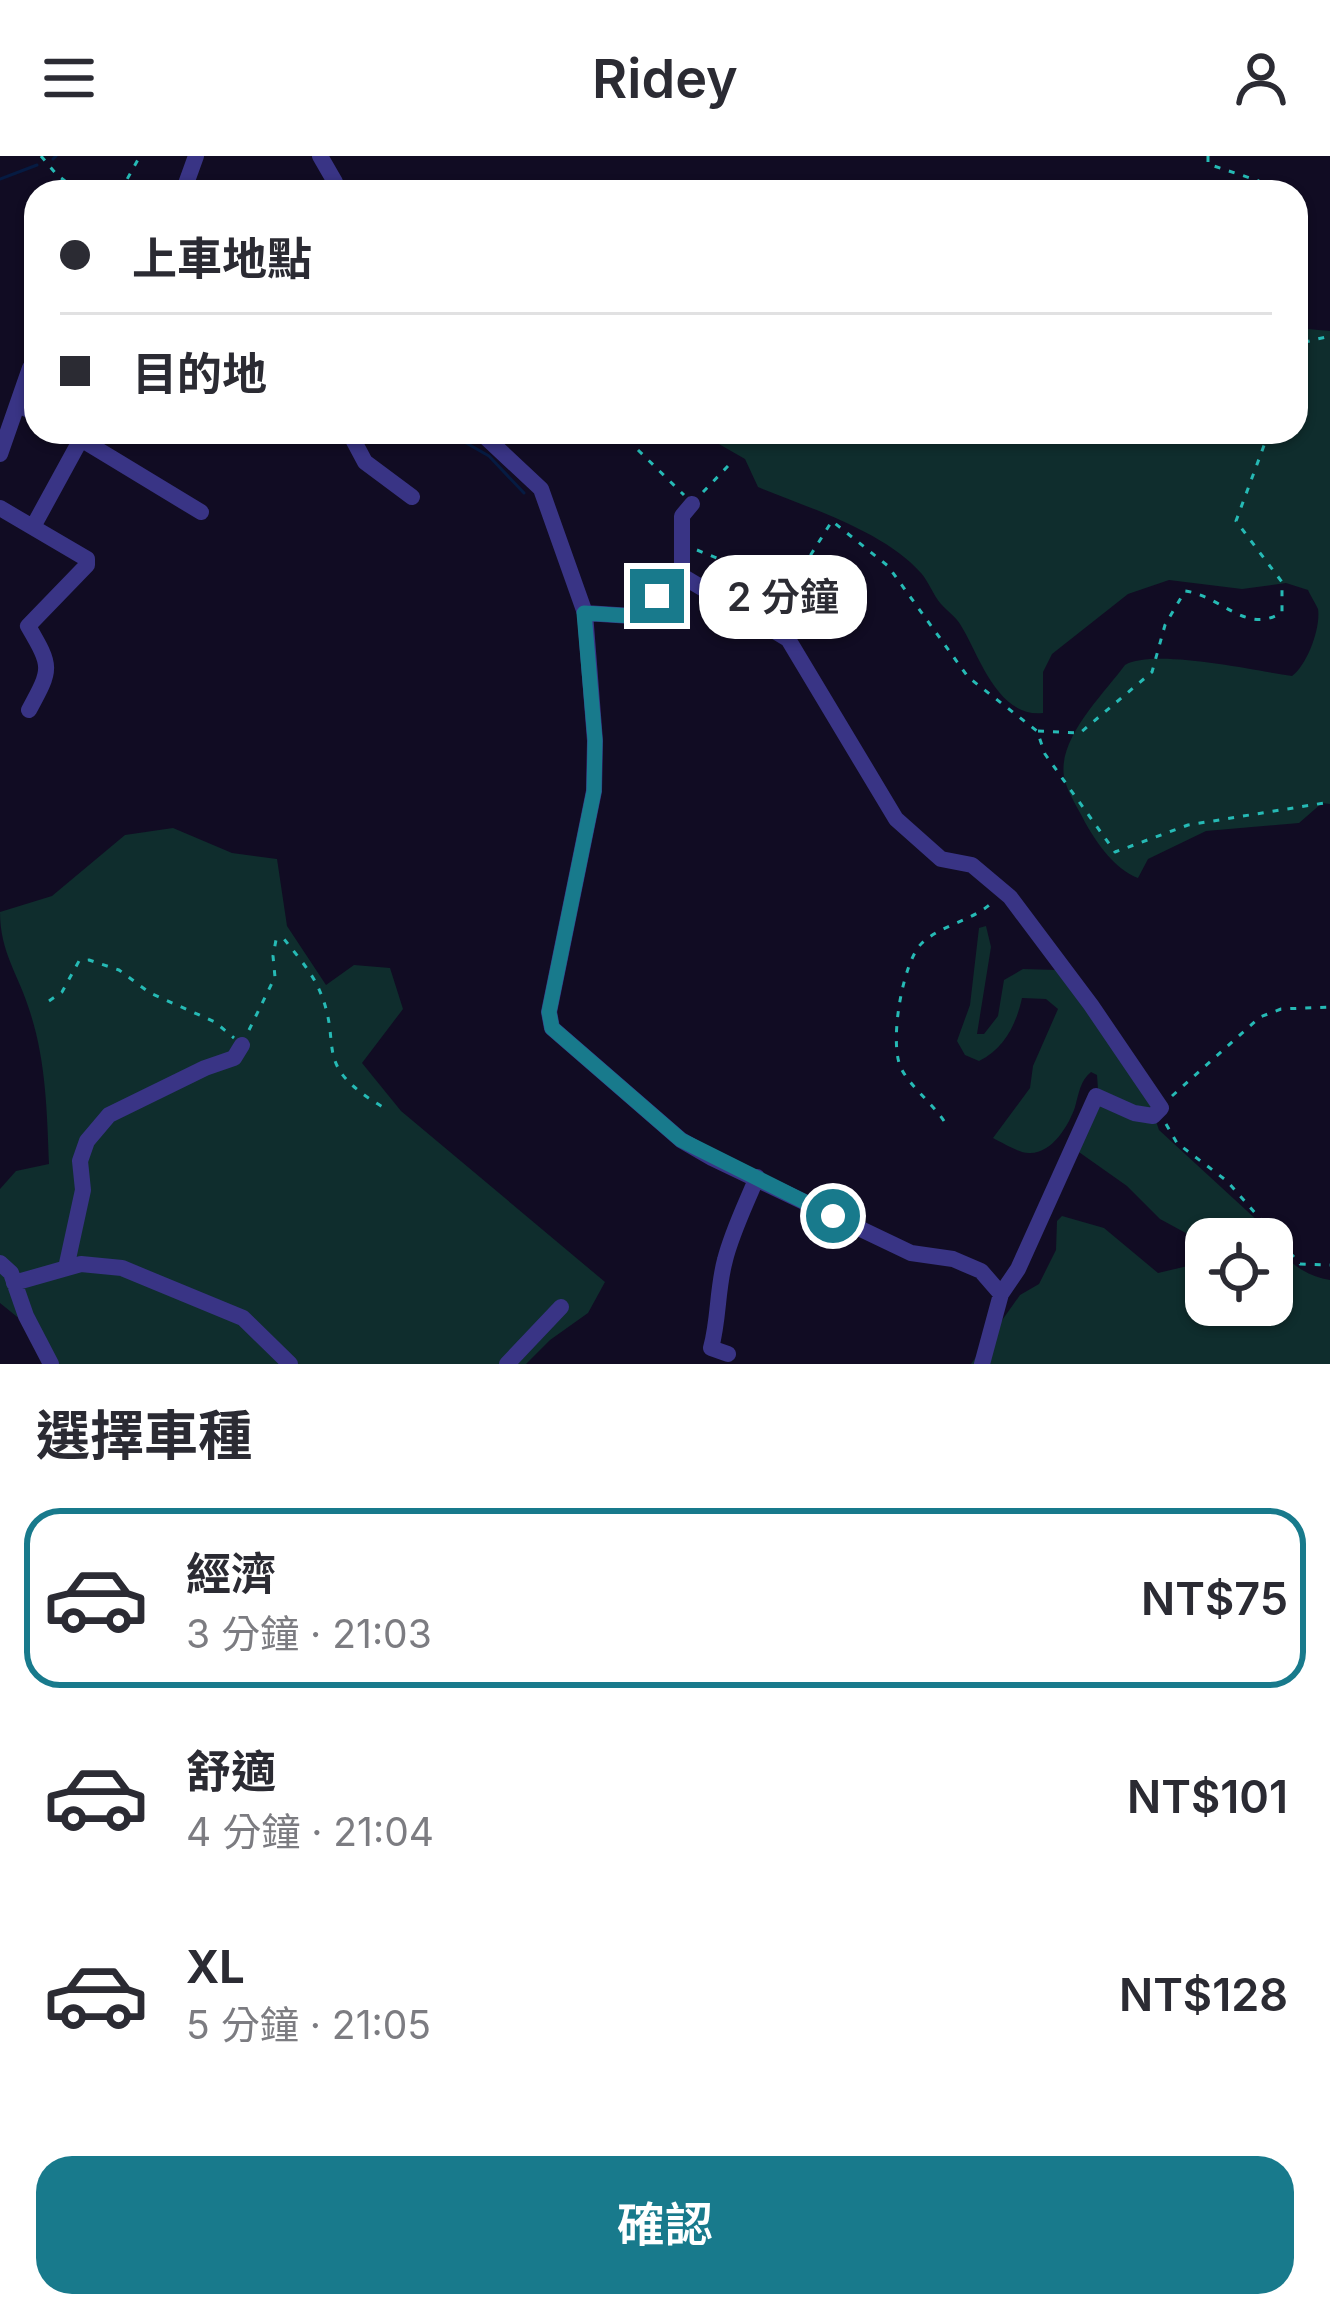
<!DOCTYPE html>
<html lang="zh-TW">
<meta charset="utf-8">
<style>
body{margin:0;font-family:Inter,"Noto Sans TC",sans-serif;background:#f2f2f3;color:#2b2b33;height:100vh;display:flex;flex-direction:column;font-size:45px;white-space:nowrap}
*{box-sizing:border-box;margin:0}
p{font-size:39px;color:#7c7c81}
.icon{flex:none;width:66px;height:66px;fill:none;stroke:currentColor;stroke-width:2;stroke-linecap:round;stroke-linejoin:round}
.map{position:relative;height:1208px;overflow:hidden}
.side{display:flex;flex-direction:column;background:#fff;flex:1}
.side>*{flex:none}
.banner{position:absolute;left:24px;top:24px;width:1284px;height:264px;border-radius:36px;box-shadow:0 3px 9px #0004;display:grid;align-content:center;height:264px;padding:0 36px;background:#fff}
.controls{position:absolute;left:1185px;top:1062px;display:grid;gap:24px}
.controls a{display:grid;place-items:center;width:108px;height:108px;border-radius:24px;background:#fff;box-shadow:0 3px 9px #0004;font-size:60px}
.end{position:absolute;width:54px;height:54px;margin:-27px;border:15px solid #187a8c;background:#fff;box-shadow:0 0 0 6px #fff}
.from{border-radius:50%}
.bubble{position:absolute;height:84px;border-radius:36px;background:#fff;box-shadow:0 3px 9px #0004;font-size:39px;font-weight:600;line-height:84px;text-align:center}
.banner b{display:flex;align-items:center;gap:42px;height:114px;font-size:45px}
.banner b+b{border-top:3px solid #e1e1e2}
.banner i{width:30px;height:30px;background:#2b2b33}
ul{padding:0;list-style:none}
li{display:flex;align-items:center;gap:36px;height:180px;margin:0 24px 18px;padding:0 12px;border:6px solid transparent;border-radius:36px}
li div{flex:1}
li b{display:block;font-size:45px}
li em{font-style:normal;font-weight:600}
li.on{border-color:#187a8c}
li>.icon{width:108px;height:108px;stroke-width:1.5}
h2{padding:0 36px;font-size:54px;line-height:144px}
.button{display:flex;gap:24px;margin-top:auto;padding:24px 36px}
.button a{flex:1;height:138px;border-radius:36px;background:#187a8c;color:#fff;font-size:48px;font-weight:600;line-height:138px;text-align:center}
header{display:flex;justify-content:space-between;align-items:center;height:156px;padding:0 36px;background:#fff;font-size:54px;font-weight:600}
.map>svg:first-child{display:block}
</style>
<header><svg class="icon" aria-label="menu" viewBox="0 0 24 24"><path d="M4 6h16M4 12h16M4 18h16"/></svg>Ridey<svg class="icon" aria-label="person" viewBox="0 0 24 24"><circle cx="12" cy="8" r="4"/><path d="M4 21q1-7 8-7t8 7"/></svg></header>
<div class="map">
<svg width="1330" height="1208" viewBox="0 0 1330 1208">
<rect width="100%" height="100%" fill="#110c23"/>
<path fill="#0f2d2d" d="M1296,172L1330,175V648L1322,647L1299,667L1206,675L1148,703L1138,722C1115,713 1098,689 1086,668C1079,654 1069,639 1065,625C1054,585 1104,538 1125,509C1155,492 1255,515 1292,520C1307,509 1321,472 1318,453C1317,450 1309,437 1308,434L1286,427L1242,433L1169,424L1128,438L1052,498L1043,516V557C997,562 979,498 960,468C956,461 947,455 941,448C933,439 929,426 921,417C884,375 809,352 758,331L745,303L698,276H1296Z
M173,672L232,697L277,703L287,770L326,829L354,809L390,812L403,853L362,907L401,955L605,1126L588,1157L550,1184L526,1208H43L21,1164L0,1147V1033L16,1015L49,1008C47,956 46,905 30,856C19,819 0,797 0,756L52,740L125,679Z
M986,770L991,791L977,878H984L998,860L1004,824L1023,813L1057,814L1145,933L1159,974L1259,1066L1271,1083H1206V1088L1160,1063L1127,1030L1076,994L1099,948L1097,919L1091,916C1080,925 1079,937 1075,951C1069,969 1052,998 1029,997C1019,997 1003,987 993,982L1030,932L1033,910L1058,853L1046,843L1022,842C1016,869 1004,893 979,905L965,899L957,885L970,849L979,772Z
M1062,1060L1104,1072L1158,1117L1192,1109L1206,1113V1149H1272V1085C1286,1105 1305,1120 1330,1124V1208H971L1020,1139L1039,1128L1056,1094L1057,1065Z"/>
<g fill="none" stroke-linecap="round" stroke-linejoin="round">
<path stroke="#061b42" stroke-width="3" d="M53,3L56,0
M0,23L37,9
M447,276L489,300L524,337"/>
<path stroke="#26bab5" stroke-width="3" stroke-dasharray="6 9" stroke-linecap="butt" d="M41,0L57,19L80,36
M1208,0V8L1259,25
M120,36L140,0
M1296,196L1297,188L1330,180
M638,294L684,339
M703,336L729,309
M697,394L773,425L793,427L832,365L888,410L968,521L1037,575L1045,598L1115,696L1188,669L1330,646
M1038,575L1080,577L1152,516L1165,469L1185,435C1220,439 1247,480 1282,456V426L1236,365L1269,276
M49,845L62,836L79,805L89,804L119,814L150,837L215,866L234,882
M249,874L275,821L273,800L276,784L284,783C295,797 309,813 317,829C347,891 306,906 386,953
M1172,940L1260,861L1281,853L1330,851
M944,965C932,947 912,932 902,914C888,891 902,806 922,787C942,768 974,765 995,744
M1166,968L1177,987L1227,1025L1300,1108L1330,1109"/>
<path stroke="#393485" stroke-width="16" d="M320,0L335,26L334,36
M183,36L196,0
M19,249L36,258
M69,276L201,356
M349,276L365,306L412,341
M480,276L541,333L585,457L595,585L594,635L549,856L552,872L681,984L712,1002L911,1097L953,1103L981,1115L1001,1138L982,1208
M0,298L30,212L36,206
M0,352L87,403V409L28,470C52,511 52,512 29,554
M34,369L81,283
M682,420L788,483L896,663L941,703L972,709L1010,741L1091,849L1161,952L1153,960L1134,957L1096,940L1018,1113L1001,1138
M585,457L632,460L682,420V360L692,348
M0,1107L11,1117L26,1160L51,1208
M66,1112L83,1034L80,1005L87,985L109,959L205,912L234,902L242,889
M14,1127L81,1108L122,1112L243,1162L290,1208
M728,1198L711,1192C719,1163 717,1133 725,1104C732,1076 746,1048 757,1021
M507,1208L561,1151"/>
</g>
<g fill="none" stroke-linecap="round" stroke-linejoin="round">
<path stroke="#187a8c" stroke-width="15" d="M657,440L632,460L584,457L595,584L594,635L549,856L552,872L681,984L833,1060"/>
</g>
</svg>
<div class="controls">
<a><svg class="icon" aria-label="locate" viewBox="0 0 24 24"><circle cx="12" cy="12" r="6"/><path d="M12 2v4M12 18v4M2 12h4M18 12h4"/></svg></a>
</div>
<i class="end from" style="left:833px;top:1060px"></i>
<i class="end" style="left:657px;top:440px"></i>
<div class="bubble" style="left:699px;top:399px;width:168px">2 分鐘</div>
<div class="banner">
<b><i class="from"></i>上車地點</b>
<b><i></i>目的地</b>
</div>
</div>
<section class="side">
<h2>選擇車種</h2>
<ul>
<li class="on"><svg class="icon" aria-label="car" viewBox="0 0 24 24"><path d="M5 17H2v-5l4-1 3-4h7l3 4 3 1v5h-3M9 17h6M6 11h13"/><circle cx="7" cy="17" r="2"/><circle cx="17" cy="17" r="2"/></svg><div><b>經濟</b><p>3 分鐘 · 21:03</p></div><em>NT$75</em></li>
<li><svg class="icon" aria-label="car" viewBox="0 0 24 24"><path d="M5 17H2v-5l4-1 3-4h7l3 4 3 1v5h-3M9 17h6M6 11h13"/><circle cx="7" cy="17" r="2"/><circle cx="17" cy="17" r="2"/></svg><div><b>舒適</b><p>4 分鐘 · 21:04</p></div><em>NT$101</em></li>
<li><svg class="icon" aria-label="car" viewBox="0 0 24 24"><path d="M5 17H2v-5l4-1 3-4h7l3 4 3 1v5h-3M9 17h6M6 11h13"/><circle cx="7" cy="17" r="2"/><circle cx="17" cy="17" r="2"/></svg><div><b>XL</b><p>5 分鐘 · 21:05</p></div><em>NT$128</em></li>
</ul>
<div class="button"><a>確認</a></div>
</section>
